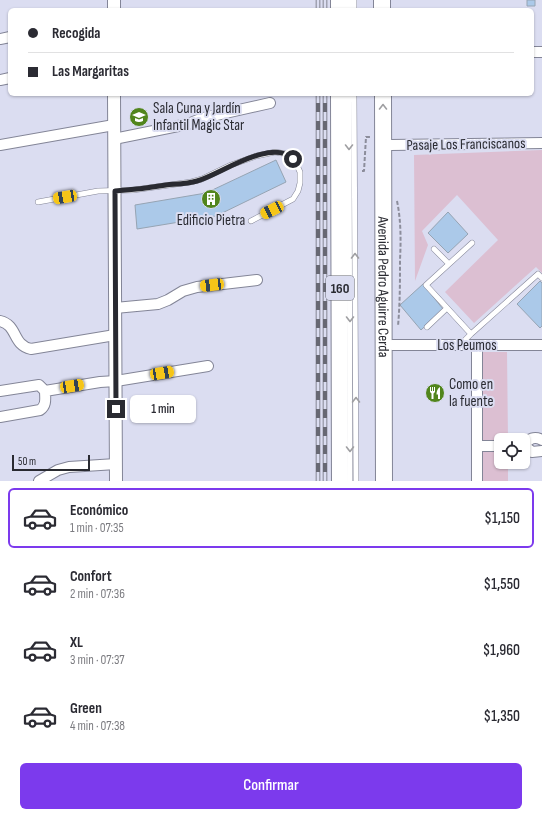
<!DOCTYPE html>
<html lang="es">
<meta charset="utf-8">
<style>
body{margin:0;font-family:"Sofia Sans Condensed",sans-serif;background:#f2f2f3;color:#2b2b33;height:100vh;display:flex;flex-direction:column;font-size:15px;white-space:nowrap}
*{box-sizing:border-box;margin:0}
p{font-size:13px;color:#7c7c81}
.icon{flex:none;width:22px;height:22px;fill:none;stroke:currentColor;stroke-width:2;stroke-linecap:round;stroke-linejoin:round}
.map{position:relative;height:481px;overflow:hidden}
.drawer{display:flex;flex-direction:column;background:#fff;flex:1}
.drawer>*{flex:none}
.top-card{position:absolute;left:8px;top:8px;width:526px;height:88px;border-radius:6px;box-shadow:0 1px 3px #0004;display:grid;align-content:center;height:88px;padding:0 20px;background:#fff}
.tools{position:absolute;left:494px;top:433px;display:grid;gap:8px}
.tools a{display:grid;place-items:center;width:36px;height:36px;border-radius:6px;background:#fff;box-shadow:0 1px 3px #0004;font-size:20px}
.scale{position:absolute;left:12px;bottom:10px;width:78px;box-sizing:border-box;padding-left:4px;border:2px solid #292a31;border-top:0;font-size:11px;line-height:14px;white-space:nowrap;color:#292a31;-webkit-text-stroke:3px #dbddf1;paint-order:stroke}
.end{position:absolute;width:18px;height:18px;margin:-9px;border:5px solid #292a31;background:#fff;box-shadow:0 0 0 2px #fff}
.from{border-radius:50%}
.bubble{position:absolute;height:28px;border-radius:6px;background:#fff;box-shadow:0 1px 3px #0004;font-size:13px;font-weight:600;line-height:28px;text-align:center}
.car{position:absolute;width:12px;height:24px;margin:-12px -6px;border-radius:5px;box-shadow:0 0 3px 1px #0007;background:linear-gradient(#f5c518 24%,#345 0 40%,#f5c518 0 76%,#345 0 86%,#f5c518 0)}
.top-card b{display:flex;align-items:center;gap:14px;height:38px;font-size:15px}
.top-card b+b{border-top:1px solid #e1e1e2}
.top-card i{width:10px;height:10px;background:#2b2b33}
ul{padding:7px 0 0;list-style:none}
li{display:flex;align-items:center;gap:12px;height:60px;margin:0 8px 6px;padding:0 12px;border:2px solid transparent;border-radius:6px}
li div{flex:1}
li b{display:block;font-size:15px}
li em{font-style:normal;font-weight:600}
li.selected{border-color:#7c3aed}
li>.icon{width:36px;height:36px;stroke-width:1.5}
.cta{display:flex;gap:8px;margin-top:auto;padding:8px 20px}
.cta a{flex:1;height:46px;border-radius:6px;background:#7c3aed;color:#fff;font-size:16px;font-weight:600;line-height:46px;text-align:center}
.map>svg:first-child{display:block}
</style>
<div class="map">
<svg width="542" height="481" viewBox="0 0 542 481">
<rect width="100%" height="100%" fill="#dbddf1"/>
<path fill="#dcbfd2" d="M542,150V273L536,267L474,323L445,292L498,240L457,195L422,231L428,245L415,281L414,155Z
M481,352H507L508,440H501V462H508V481H482Z"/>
<path fill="#abc9e9" stroke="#96a4b3" d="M527,0H535V6H527Z
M276,160L286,182L216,216L137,229L135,205L206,193Z
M448,212L468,234L448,253L428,233Z
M540,281L542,283V326L540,328L517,304Z
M423,284L443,309L421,330L400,305Z"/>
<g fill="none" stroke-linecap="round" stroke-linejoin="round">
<defs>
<path id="service" d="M349,0V10
M354,0V10
M349,94L350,481
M354,94L356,481
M38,202L98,191L133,190L191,182L202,179L231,165L256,156L275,152L287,154L295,161L300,172V183L298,191L293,199L251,221
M434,249L449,264
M427,327L447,308
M471,334L538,274L542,278
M461,344L471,334L426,285L472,243"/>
<path id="minor" d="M0,39L10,37
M532,52H542
M0,80L10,78
M114,139L188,124L203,118L270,103
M0,145L114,125
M390,145L542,143
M115,308L158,304L168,300L183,291L197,287L257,280
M0,321C18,325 12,345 31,349L115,335
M392,345H542
M477,345V481
M0,391L39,385L45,391C45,398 47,405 40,410L0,417
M45,391L100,382L116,381L208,366
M477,446H501
M523,446H525L532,452L542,451
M525,446C528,438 535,436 542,440
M39,481L58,470L69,467L116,464"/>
<path id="tertiary" d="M114,0V10
M114,94L116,481"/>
<g id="trunk">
<path d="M339,0V10"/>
<path d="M382,0V10"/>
<path d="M339,94L340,481"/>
<path id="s1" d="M383,94L384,481"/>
</g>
</defs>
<use href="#service" stroke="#838597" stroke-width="6"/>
<use href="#minor" stroke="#838597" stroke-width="12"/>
<use href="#tertiary" stroke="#838597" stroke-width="14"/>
<use href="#trunk" stroke="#838597" stroke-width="18"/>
<path stroke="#8c8d9b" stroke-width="2" stroke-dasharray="4 2" stroke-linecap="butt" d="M362,171H364L366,137H371
M397,201C401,220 401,240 400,260C400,282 400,304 398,326"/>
<use href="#service" stroke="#fff" stroke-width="5"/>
<use href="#minor" stroke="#fff" stroke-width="10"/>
<use href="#tertiary" stroke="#fff" stroke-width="12"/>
<use href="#trunk" stroke="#fff" stroke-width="16"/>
<defs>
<path id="rail" d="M318,0V10
M325,0V10
M318,94V481
M325,94V481"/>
</defs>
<use href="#rail" stroke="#676873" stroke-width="4.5"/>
<use href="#rail" stroke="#dbddf1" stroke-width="3" stroke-dasharray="9" stroke-linecap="butt"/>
</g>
<defs><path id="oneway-chevron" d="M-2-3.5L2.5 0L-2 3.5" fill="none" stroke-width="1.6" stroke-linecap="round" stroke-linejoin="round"/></defs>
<g stroke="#9f9fa2">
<use href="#oneway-chevron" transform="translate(383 107) rotate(-90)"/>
<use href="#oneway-chevron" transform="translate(349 147) rotate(90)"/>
<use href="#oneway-chevron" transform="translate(355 256) rotate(-90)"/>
<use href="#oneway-chevron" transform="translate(350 319) rotate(90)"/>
<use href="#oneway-chevron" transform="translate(356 400) rotate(-90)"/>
<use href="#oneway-chevron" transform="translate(350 449) rotate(90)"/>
</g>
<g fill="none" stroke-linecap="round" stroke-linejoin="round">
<path stroke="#292a31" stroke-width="5" d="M116,409L115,191C132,190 149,188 166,185C176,184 187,184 197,181C219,175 272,137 293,159"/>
</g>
<defs>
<symbol id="school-disc" viewBox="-11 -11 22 22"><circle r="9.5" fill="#51851c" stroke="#dbddf1"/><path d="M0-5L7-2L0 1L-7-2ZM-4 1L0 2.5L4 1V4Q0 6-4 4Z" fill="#fff"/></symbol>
<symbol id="building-disc" viewBox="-11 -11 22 22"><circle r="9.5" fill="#51851c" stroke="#dbddf1"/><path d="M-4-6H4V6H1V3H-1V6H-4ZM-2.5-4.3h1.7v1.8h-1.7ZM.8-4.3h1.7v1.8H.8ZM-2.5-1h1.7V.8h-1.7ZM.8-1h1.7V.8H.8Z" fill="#fff"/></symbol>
<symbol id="restaurant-disc" viewBox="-11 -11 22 22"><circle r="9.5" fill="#51851c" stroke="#dbddf1"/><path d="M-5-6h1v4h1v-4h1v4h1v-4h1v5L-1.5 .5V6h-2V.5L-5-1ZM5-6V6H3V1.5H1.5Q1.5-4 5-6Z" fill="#fff"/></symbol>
</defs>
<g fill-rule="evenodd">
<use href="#school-disc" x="128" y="106" width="22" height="22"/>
<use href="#building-disc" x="200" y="188" width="22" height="22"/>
<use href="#restaurant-disc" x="424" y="382" width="22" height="22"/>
</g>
<g text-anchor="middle" stroke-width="4" stroke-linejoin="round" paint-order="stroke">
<rect fill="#dbddf1" stroke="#5e606b" stroke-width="1" x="326" y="276" width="28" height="24" rx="3"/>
<g font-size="14" font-weight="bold" fill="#292a31">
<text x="340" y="293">160</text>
</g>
<g font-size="15" fill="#292a31" stroke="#dbddf1" text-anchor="start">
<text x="153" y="113">Sala Cuna y Jardín<tspan x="153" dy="17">Infantil Magic Star</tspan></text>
<text x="211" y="225" text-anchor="middle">Edificio Pietra</text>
<text x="449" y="389">Como en<tspan x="449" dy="17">la fuente</tspan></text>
</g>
<g font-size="15" fill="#292a31" stroke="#dbddf1">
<text transform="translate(466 144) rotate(-1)" y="5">Pasaje Los Franciscanos</text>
<text dy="5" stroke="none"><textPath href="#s1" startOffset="193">Avenida Pedro Aguirre Cerda</textPath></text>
<text x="467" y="350">Los Peumos</text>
</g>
</g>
</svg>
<div class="tools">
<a><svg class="icon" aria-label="locate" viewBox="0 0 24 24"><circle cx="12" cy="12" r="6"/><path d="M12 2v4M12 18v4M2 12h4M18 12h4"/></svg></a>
</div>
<div class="scale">50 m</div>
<i class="end from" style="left:293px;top:159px"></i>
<i class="end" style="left:116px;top:409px"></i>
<div class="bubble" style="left:130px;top:395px;width:66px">1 min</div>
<i class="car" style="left:65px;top:197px;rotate:260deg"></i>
<i class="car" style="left:272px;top:210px;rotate:244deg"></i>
<i class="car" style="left:212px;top:285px;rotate:263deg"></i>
<i class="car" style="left:162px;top:373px;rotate:80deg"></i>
<i class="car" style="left:72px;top:386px;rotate:81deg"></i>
<div class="top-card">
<b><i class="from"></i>Recogida</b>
<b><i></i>Las Margaritas</b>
</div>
</div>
<section class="drawer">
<ul>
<li class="selected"><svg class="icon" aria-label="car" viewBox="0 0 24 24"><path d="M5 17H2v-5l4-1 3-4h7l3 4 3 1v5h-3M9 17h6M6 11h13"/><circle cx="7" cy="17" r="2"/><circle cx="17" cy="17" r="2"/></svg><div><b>Económico</b><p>1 min · 07:35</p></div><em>$1,150</em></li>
<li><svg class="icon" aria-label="car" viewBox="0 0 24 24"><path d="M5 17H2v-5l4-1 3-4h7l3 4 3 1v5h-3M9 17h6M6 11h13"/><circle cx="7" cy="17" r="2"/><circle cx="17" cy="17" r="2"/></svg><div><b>Confort</b><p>2 min · 07:36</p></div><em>$1,550</em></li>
<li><svg class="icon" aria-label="car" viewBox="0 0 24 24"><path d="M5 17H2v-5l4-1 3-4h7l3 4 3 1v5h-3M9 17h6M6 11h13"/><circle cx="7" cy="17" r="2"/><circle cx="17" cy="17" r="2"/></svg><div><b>XL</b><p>3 min · 07:37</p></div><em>$1,960</em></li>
<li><svg class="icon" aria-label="car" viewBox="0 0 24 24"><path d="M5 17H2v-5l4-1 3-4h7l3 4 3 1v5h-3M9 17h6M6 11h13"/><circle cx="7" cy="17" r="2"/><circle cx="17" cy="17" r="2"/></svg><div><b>Green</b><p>4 min · 07:38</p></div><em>$1,350</em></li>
</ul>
<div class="cta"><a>Confirmar</a></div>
</section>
